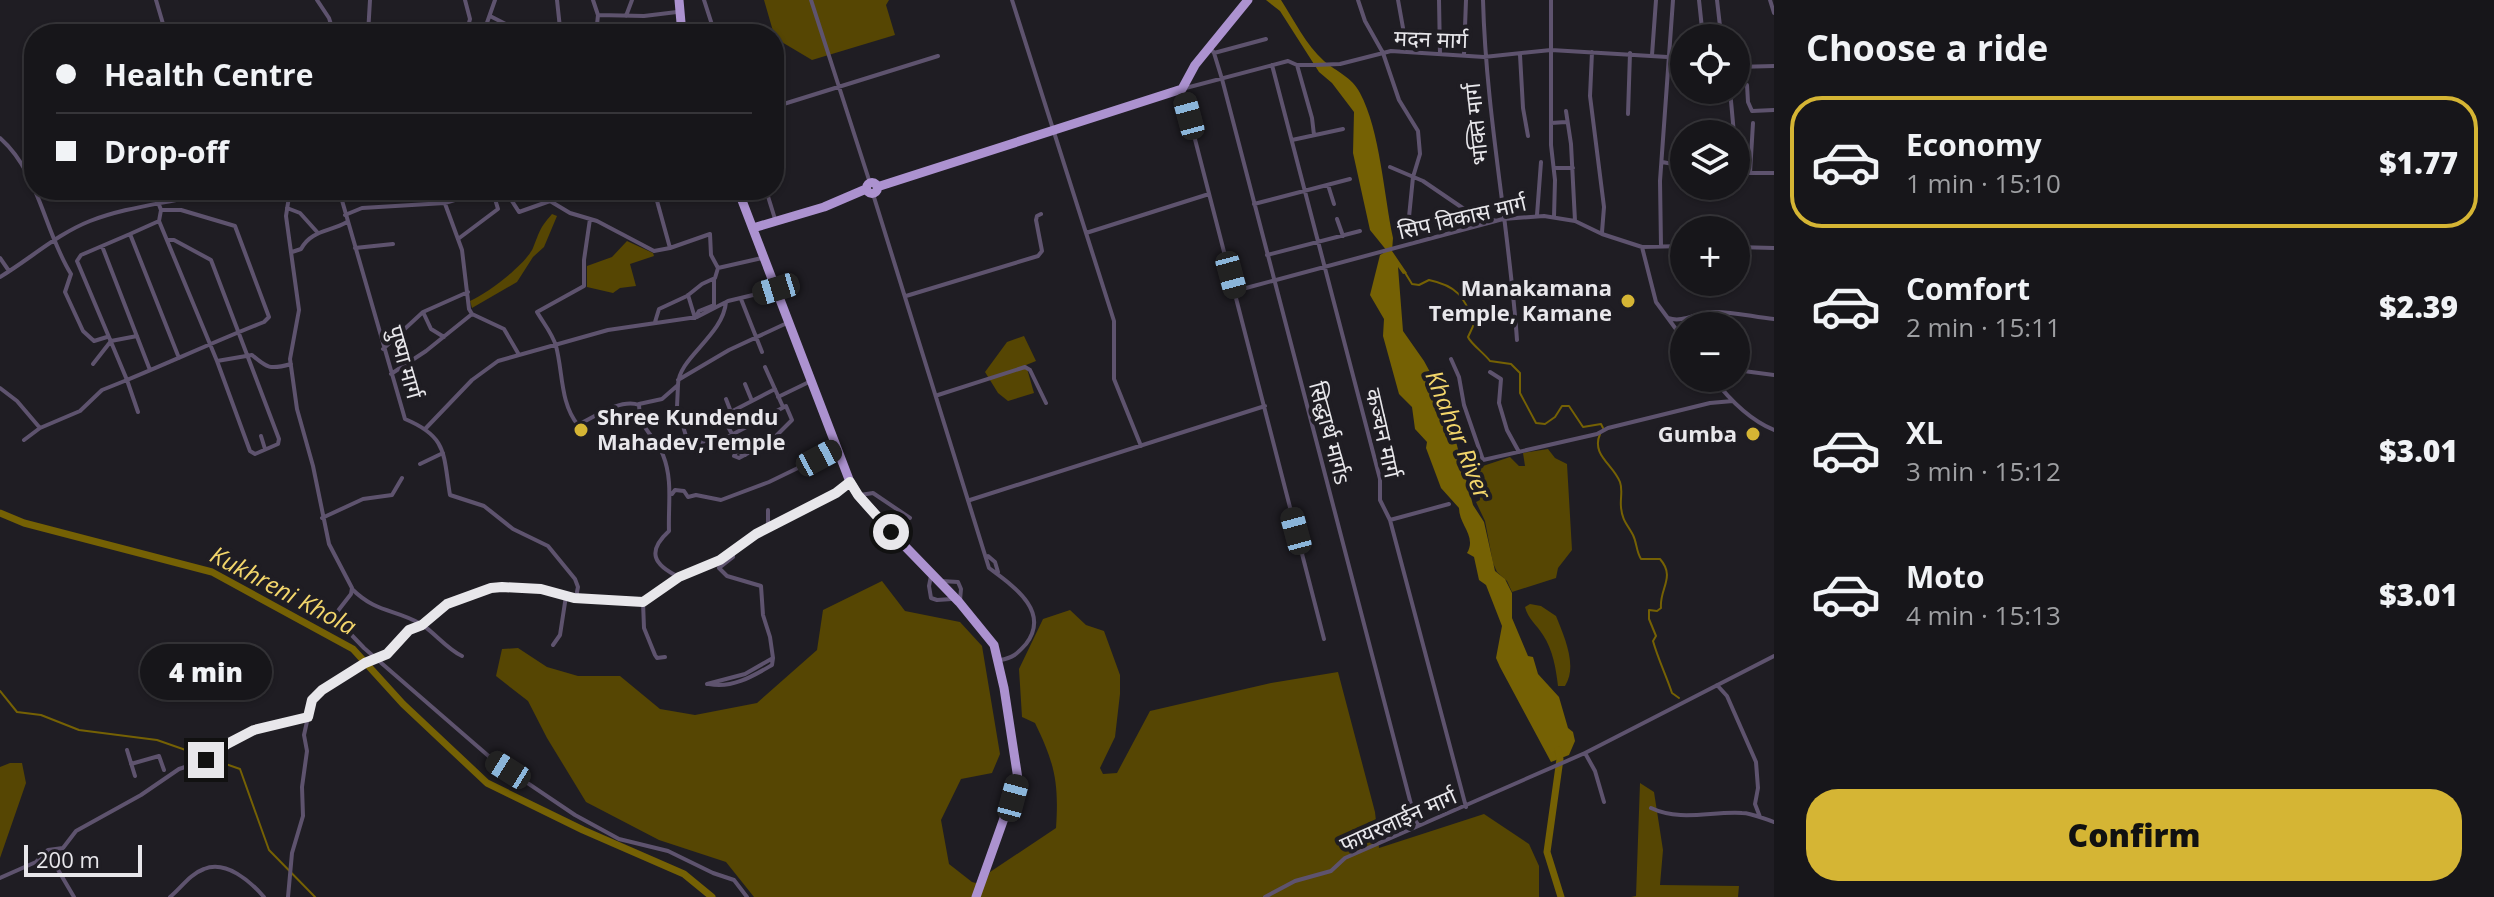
<!DOCTYPE html>
<meta charset="utf-8">
<style>
body{margin:0;font-family:"Open Sans","Noto Sans Devanagari",sans-serif;background:#201f23;color:#f1f3f6;height:100vh;display:flex;flex-direction:column;font-size:30px;white-space:nowrap}
*{box-sizing:border-box;margin:0}
p{font-size:26px;color:#9e9fa2}
.icon{flex:none;width:44px;height:44px;fill:none;stroke:currentColor;stroke-width:2;stroke-linecap:round;stroke-linejoin:round}
.map{position:relative;flex:1;overflow:hidden}
.panel{display:flex;flex-direction:column;background:#17161a;width:720px}
.panel>*{flex:none}
.hud{position:absolute;left:24px;top:24px;width:760px;height:176px;border-radius:32px;box-shadow:0 2px 6px #0004,0 0 0 2px #363539;display:grid;align-content:center;height:176px;padding:0 32px;background:#17161a}
.buttons{position:absolute;left:1670px;top:24px;display:grid;gap:16px}
.buttons a{display:grid;place-items:center;width:80px;height:80px;border-radius:50%;background:#17161a;box-shadow:0 2px 6px #0004,0 0 0 2px #363539;font-size:40px}
.scale{position:absolute;left:24px;bottom:20px;width:118px;box-sizing:border-box;padding-left:8px;border:4px solid #e8e7eb;border-top:0;font-size:22px;line-height:28px;white-space:nowrap;color:#e8e7eb;-webkit-text-stroke:6px #1f1d23;paint-order:stroke}
.end{position:absolute;width:36px;height:36px;margin:-18px;border:10px solid #e8e7eb;background:#111;box-shadow:0 0 0 4px #111}
.from{border-radius:50%}
.bubble{position:absolute;height:56px;border-radius:28px;background:#17161a;box-shadow:0 2px 6px #0004,0 0 0 2px #363539;font-size:26px;font-weight:800;line-height:56px;text-align:center}
.car{position:absolute;width:24px;height:48px;margin:-24px -12px;border-radius:10px;box-shadow:0 0 6px 2px #0007;background:linear-gradient(#222 24%,#8ab4d8 0 40%,#222 0 76%,#8ab4d8 0 86%,#222 0)}
.hud b{display:flex;align-items:center;gap:28px;height:76px;font-size:30px}
.hud b+b{border-top:2px solid #363539}
.hud i{width:20px;height:20px;background:#f1f3f6}
ul{padding:0;list-style:none}
li{display:flex;align-items:center;gap:24px;height:132px;margin:0 16px 12px;padding:0 16px;border:4px solid transparent;border-radius:32px}
li div{flex:1}
li b{display:block;font-size:30px}
li em{font-style:normal;font-weight:800}
li.selected{border-color:#d5b534}
li>.icon{width:72px;height:72px;stroke-width:1.5}
h2{padding:0 32px;font-size:36px;line-height:96px}
.action{display:flex;gap:16px;margin-top:auto;padding:16px 32px}
.action a{flex:1;height:92px;border-radius:32px;background:#d5b534;color:#111;font-size:32px;font-weight:800;line-height:92px;text-align:center}
main{display:flex;flex:1;min-height:0}
.map>svg:first-child{display:block}
</style>
<main>
<div class="map">
<svg width="1774" height="897" viewBox="0 0 1774 897">
<rect width="100%" height="100%" fill="#1f1d23"/>
<path fill="#564603" d="M764,0H889L886,5L895,35L812,60L775,38Z
M552,214L557,216L544,247L533,257L517,282L472,308L470,301C488,293 525,265 533,248C540,231 539,229 552,214Z
M627,241L653,253L654,256L630,264L636,286L620,288L613,293L587,287V266L612,257Z
M1024,336L1036,361L1026,365L1034,393L1008,401L998,393L985,372L1007,342Z
M1548,449L1555,458L1567,464L1572,550L1558,568L1556,578L1512,592L1507,581L1497,572L1493,563L1485,521L1476,502L1480,500L1477,468L1510,457L1519,466H1525L1523,453Z
M882,581L905,611L960,622L982,646L1000,754L992,773L961,779L941,820L949,864L972,882L984,885L990,872L1056,828C1059,783 1055,764 1035,723L1022,717L1019,669L1043,619L1070,610L1086,625L1104,631L1120,675V694L1115,737L1100,768L1103,774L1117,773L1150,711L1271,683L1338,672L1375,812L1379,848L1484,814L1529,844L1539,866V897H754L726,862L659,840L586,802L547,738L528,701L496,676L502,649L518,648L547,667L578,676H620L660,709L695,715L757,703L817,650L823,610Z
M1530,604L1541,606L1556,616C1564,636 1578,666 1565,686H1558C1556,669 1553,650 1543,635C1537,625 1528,619 1525,607Z
M10,763H22L26,783L0,858V767Z
M1640,783L1654,792L1663,850L1660,885L1739,886L1738,897H1631L1636,896Z"/>
<path fill="#756104" d="M1266,0H1281C1294,20 1306,45 1324,61C1337,72 1352,77 1360,93C1380,130 1384,196 1393,238L1392,251L1407,273L1403,274L1398,267L1403,331L1424,361L1436,383L1441,403L1448,412L1473,505L1484,522L1495,571L1505,579L1512,593V618L1528,656L1533,657L1538,674L1559,697L1568,728L1573,732L1575,741L1569,755L1551,762L1500,667L1496,658L1502,626L1486,585L1479,580L1474,557L1467,553C1477,536 1459,525 1459,508L1441,488L1426,448L1427,442L1415,429L1412,407L1399,394L1383,336L1384,319L1370,295L1380,255L1387,251L1370,230L1353,153L1354,112L1332,83L1319,72L1280,11Z"/>
<g fill="none" stroke-linecap="round" stroke-linejoin="round">
<path stroke="#756104" stroke-width="2" d="M1404,271L1412,284L1419,285L1429,280C1458,286 1463,297 1475,322L1468,337C1471,344 1484,353 1490,361L1511,364L1520,373V393L1536,423L1545,424L1555,417L1562,406H1569L1583,427L1601,424L1603,428
M1600,434C1591,455 1613,464 1620,482C1623,490 1620,499 1621,507C1622,520 1627,524 1633,535C1637,543 1636,551 1641,559H1660C1676,577 1659,589 1661,608L1657,611L1649,610V619L1656,636L1653,641C1658,659 1666,675 1672,693L1679,698
M0,691L17,712L41,715L79,730L157,740L240,769L269,850L315,897"/>
<path stroke="#756104" stroke-width="7" d="M0,513L24,523L212,572L353,649L403,704L487,783L583,830L684,874L712,897
M1558,750L1560,759L1547,852L1561,897"/>
<path stroke="#5e536e" stroke-width="4" d="M156,0L166,34
M317,0L329,18L334,34
M465,0L470,19L466,34
M557,0L560,28
M593,0L598,15
M704,0L715,34
M811,0L870,183
M1012,0L1114,321V379L1141,446
M1358,0L1365,21L1383,53L1399,100L1418,131L1420,154L1413,177L1408,227
M1398,0L1405,39
M1439,0L1440,54
M1483,0C1486,114 1509,226 1517,340
M1551,0V145L1555,180L1554,217
M1699,0L1703,38
M1717,0L1721,35L1734,38
M1770,0L1774,13
M490,16L525,34
M626,16L632,0
M368,34L370,0
M483,34L495,0
M557,34L561,27L573,29
M596,34L598,15L644,16L677,12
M1210,48L1214,53L1222,79L1413,812L1418,825
M1592,52L1590,96L1604,207L1602,232
M1214,53L1266,39
M1464,55L1466,0
M1520,55L1523,108L1528,136
M1652,55L1656,0
M1272,65L1380,479V500L1390,520L1466,807
M1297,65L1312,118L1314,135
M1736,67L1774,66
M1747,85L1748,102L1752,111L1774,110
M1730,90L1734,134
M774,107L938,56
M1566,111L1571,144L1575,221
M1628,114L1630,53
M1551,123L1566,122
M0,138C39,172 44,231 71,274L65,292L83,331L94,341L107,337
M1292,140L1343,129
M1662,162L1684,166
M1390,167L1423,181L1470,213L1496,221
M1555,168H1573
M1736,173H1774
M1750,173L1753,123
M1328,185L1334,204
M153,190L157,202
M290,190L286,216L299,310L290,359L297,409L313,466L329,544L352,588L351,594L337,612L341,624L364,648L492,759L575,815L619,839L668,851L713,873L734,880L747,897
M339,190L405,419C448,437 443,454 450,495L484,506L513,529L548,546L575,579L578,587L576,597
M440,190L462,250L469,309L472,314L504,329L518,353
M505,190L519,212L550,201L570,213L597,221L654,251L670,248L710,234L711,255L718,268L762,258
M654,190L670,248
M766,190L775,219
M873,194L989,568C1013,586 1051,611 1026,644C1017,654 1013,658 1000,660
M158,202L161,210L159,221L217,361L250,451L255,454L278,444L279,439L211,260L174,240H167
M1254,204L1350,179
M287,208L300,213L318,233
M161,210H181L235,226L269,317L264,322C218,340 173,361 127,380L77,261L81,255L130,234L179,358
M345,215L362,208L445,203L474,194L477,190
M1537,215L1541,162
M590,219L584,260V286L537,312C544,324 552,333 556,346C563,372 560,403 578,425C594,417 621,398 639,405C640,432 655,434 663,455C673,480 668,505 669,531C646,552 654,565 679,577
M1337,219L1343,236
M1086,233L1209,194
M130,234L159,221
M458,239L498,209L495,199L487,190
M102,246L150,370
M1661,246L1660,181L1673,0
M1642,247L1656,302L1684,340
M1736,247L1774,248
M355,248L393,244
M292,252L301,249C311,230 330,232 347,222
M1267,255L1360,231
M0,258L9,271
M0,277C30,259 57,234 90,221C131,205 175,203 217,190
M1246,288L1503,219L1544,216L1575,221L1602,234L1642,247L1684,246
M688,295L695,318L699,311L714,305V280
M906,296L1038,256L1042,251L1036,220L1037,216L1041,214
M741,299L762,352
M423,312L431,329L444,337
M1668,318C1683,323 1696,313 1711,312C1732,311 1753,317 1774,319
M655,322L659,309L687,296L702,284L715,278L718,268
M383,349L423,312L468,292
M1451,359L1459,377L1464,405L1483,460L1597,434L1608,428L1710,403L1733,401
M217,361L252,355C267,368 270,370 291,364
M93,364L111,341L137,336
M765,367L783,407
M1736,370L1774,375
M1490,372L1501,379L1499,403L1507,430L1519,452
M391,374L426,351L472,314
M1713,378C1729,399 1750,420 1774,430
M678,380L729,350L787,323
M745,384L752,401
M678,385L677,407L686,436
M0,388L17,401L40,428
M938,395L1025,367L1030,370L1046,403
M778,397L811,381
M726,399L731,412
M639,404L662,399L678,385C678,358 723,336 726,302
M722,416L732,434
M721,417L775,389
M426,428L472,380L498,361L608,330L697,317L728,301L774,290
M261,436L265,449
M24,440L40,428L80,411L102,390L127,380L138,412
M718,442L786,406L792,420L772,440L739,458L734,456L737,451
M657,446L686,436L701,442L713,439L726,451H737L745,455
M420,464L443,453
M672,494L675,490L684,491L688,497L696,495L721,500L769,482L835,450
M860,495L873,493L910,518
M970,500L1265,406
M768,510V528
M322,518L363,499L392,495L402,478
M1390,520L1449,504
M988,556L995,562L998,572
M931,576L929,586L931,598L937,600L952,599
M941,581L958,582L961,589L960,600
M352,589C376,613 395,609 421,624C435,633 447,649 462,656
M643,602L644,628L655,655L657,658L665,657
M1324,639L1182,89L1288,61L1297,65H1314L1340,64L1391,51L1484,57L1551,50L1684,58
M553,645L560,635L566,596
M707,684L745,674L773,658L770,637L763,615L761,586L727,576L719,568L733,557V552
M709,684C732,689 753,676 772,665L773,658
M1717,685L1727,696L1756,762L1758,788L1755,804L1760,817
M127,750L135,776
M1585,753L1595,771L1604,802
M131,764L159,756L164,770
M1651,808C1681,822 1711,811 1742,813C1752,813 1764,819 1774,822
M47,851L74,897
M0,878L36,862L48,850L63,848L76,831L141,795L179,769L209,759L227,744L254,730L308,717
M170,897C181,888 190,874 204,869C226,860 250,881 264,897
M288,897L292,853L303,816L302,787L307,751L304,735L308,717L312,700L333,681L387,654L409,630L422,625L447,604L491,588L541,589L574,598L643,602L679,577L720,560L756,534L848,484
M1265,897L1295,881L1331,871L1345,858L1585,753L1774,656"/>
<path stroke="#ac92d0" stroke-width="9" d="M679,0L682,34
M866.5 188a5.5 5.5 0 1 1 11 0a5.5 5.5 0 1 1-11 0Z
M877,187L1182,89L1195,65L1248,0
M738,190L850,482L858,495L896,537L959,602L994,645L1004,688L1018,779L976,897
M753,228L824,207L866,189"/>
</g>
<g fill="none" stroke-linecap="round" stroke-linejoin="round">
<path stroke="#e8e7eb" stroke-width="10" d="M206,760L227,744L254,730L308,717L312,700L322,690L365,663L387,654L409,630L422,625L447,604L491,588L502,587L541,589L574,598L643,602L679,577L720,560L756,534L836,493L850,482L858,495L891,532"/>
</g>
<g fill="#d5b534" stroke="#1f1d23" stroke-width="3">
<circle cx="1628" cy="301" r="8"/>
<circle cx="581" cy="430" r="8"/>
<circle cx="1753" cy="434" r="8"/>
</g>
<g text-anchor="middle" stroke-width="8" stroke-linejoin="round" paint-order="stroke">
<g font-size="22" fill="#e8e7eb" stroke="#1f1d23">
<text transform="translate(1431 39) rotate(2)" y="8">मदन मार्ग</text>
<text transform="translate(1476 124) rotate(-96)" y="8">भक्ति मार्ग</text>
<text transform="translate(1462 217) rotate(-13)" y="8">सिप विकास मार्ग</text>
<text transform="translate(405 362) rotate(74)" y="8">पुष्पा मार्ग</text>
<text transform="translate(1330 433) rotate(75)" y="8">सिद्धार्थ मार्गs</text>
<text transform="translate(1383 433) rotate(77)" y="8">कञ्चन मार्ग</text>
<text transform="translate(1398 820) rotate(-24)" y="8">फायरलाईन मार्ग</text>
</g>
<g font-size="22" font-weight="bold" fill="#e8e7eb" stroke="#1f1d23" text-anchor="end">
<text x="1612" y="296">Manakamana<tspan x="1612" dy="25">Temple, Kamane</tspan></text>
<text x="597" y="425" text-anchor="start">Shree Kundendu<tspan x="597" dy="25">Mahadev,Temple</tspan></text>
<text x="1737" y="442">Gumba</text>
</g>
<g font-size="24" font-style="italic" fill="#f3d66b" stroke="#1f1d23">
<text transform="translate(1458 435) rotate(68)" y="8">Khahar River</text>
<text transform="translate(283 591) rotate(28)" y="8">Kukhreni Khola</text>
</g>
</g>
</svg>
<div class="buttons">
<a><svg class="icon" aria-label="locate" viewBox="0 0 24 24"><circle cx="12" cy="12" r="6"/><path d="M12 2v4M12 18v4M2 12h4M18 12h4"/></svg></a>
<a><svg class="icon" aria-label="layers" viewBox="0 0 24 24"><path d="M12 4l9 5-9 5-9-5zM3 14l9 5 9-5"/></svg></a>
<a>+</a>
<a>−</a>
</div>
<div class="scale">200 m</div>
<i class="end from" style="left:891px;top:532px"></i>
<i class="end" style="left:206px;top:760px"></i>
<div class="bubble" style="left:140px;top:644px;width:132px">4 min</div>
<i class="car" style="left:1189px;top:116px;rotate:345deg"></i>
<i class="car" style="left:1231px;top:275px;rotate:165deg"></i>
<i class="car" style="left:776px;top:289px;rotate:253deg"></i>
<i class="car" style="left:819px;top:458px;rotate:62deg"></i>
<i class="car" style="left:1296px;top:531px;rotate:345deg"></i>
<i class="car" style="left:508px;top:770px;rotate:302deg"></i>
<i class="car" style="left:1013px;top:798px;rotate:15deg"></i>
<div class="hud">
<b><i class="from"></i>Health Centre</b>
<b><i></i>Drop-off</b>
</div>
</div>
<section class="panel">
<h2>Choose a ride</h2>
<ul>
<li class="selected"><svg class="icon" aria-label="car" viewBox="0 0 24 24"><path d="M5 17H2v-5l4-1 3-4h7l3 4 3 1v5h-3M9 17h6M6 11h13"/><circle cx="7" cy="17" r="2"/><circle cx="17" cy="17" r="2"/></svg><div><b>Economy</b><p>1 min · 15:10</p></div><em>$1.77</em></li>
<li><svg class="icon" aria-label="car" viewBox="0 0 24 24"><path d="M5 17H2v-5l4-1 3-4h7l3 4 3 1v5h-3M9 17h6M6 11h13"/><circle cx="7" cy="17" r="2"/><circle cx="17" cy="17" r="2"/></svg><div><b>Comfort</b><p>2 min · 15:11</p></div><em>$2.39</em></li>
<li><svg class="icon" aria-label="car" viewBox="0 0 24 24"><path d="M5 17H2v-5l4-1 3-4h7l3 4 3 1v5h-3M9 17h6M6 11h13"/><circle cx="7" cy="17" r="2"/><circle cx="17" cy="17" r="2"/></svg><div><b>XL</b><p>3 min · 15:12</p></div><em>$3.01</em></li>
<li><svg class="icon" aria-label="car" viewBox="0 0 24 24"><path d="M5 17H2v-5l4-1 3-4h7l3 4 3 1v5h-3M9 17h6M6 11h13"/><circle cx="7" cy="17" r="2"/><circle cx="17" cy="17" r="2"/></svg><div><b>Moto</b><p>4 min · 15:13</p></div><em>$3.01</em></li>
</ul>
<div class="action"><a>Confirm</a></div>
</section>
</main>
